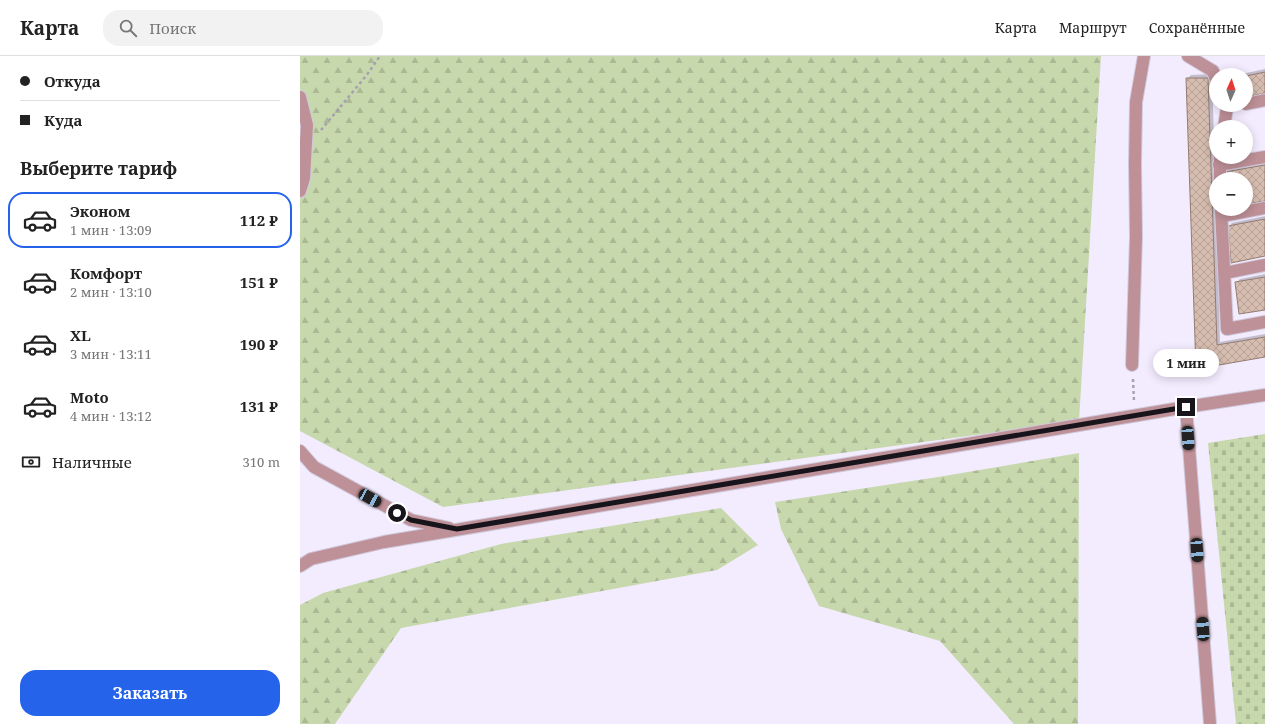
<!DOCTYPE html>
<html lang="ru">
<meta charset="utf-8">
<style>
body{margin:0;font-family:"Noto Serif",serif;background:#f2f2f2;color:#222;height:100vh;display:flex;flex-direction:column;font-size:15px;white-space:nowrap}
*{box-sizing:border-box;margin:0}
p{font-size:13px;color:#767676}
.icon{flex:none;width:22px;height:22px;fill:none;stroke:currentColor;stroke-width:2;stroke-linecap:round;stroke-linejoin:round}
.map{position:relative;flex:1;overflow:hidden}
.sheet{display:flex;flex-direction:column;background:#fff;width:300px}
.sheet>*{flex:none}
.hud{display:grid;align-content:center;height:88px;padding:0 20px;background:#fff}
.needle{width:26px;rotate:3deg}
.buttons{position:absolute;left:909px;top:12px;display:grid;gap:8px}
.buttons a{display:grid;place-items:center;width:44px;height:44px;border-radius:50%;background:#fff;box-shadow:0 2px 10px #0003;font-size:20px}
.end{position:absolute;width:18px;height:18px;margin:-9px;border:5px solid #17141c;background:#fff;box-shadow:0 0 0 2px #fff}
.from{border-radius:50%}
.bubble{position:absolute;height:28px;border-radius:14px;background:#fff;box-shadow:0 2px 10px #0003;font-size:13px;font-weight:700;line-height:28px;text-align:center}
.car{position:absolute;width:12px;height:24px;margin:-12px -6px;border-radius:5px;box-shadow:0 0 3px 1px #0007;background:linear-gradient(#222 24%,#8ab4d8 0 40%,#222 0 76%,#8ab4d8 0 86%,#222 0)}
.hud b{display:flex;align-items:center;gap:14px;height:38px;font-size:15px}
.hud b+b{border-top:1px solid #e0e0e0}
.hud i{width:10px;height:10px;background:#222}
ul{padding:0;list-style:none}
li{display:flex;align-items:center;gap:12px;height:56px;margin:0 8px 6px;padding:0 12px;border:2px solid transparent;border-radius:16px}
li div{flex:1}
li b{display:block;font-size:15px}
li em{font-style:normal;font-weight:700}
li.on{border-color:#2563eb}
li>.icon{width:36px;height:36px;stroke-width:1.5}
h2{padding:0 20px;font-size:18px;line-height:48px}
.pay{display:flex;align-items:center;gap:10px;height:44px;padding:0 20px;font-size:15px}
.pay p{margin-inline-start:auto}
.cta{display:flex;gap:8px;margin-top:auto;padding:8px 20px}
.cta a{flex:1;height:46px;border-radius:16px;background:#2563eb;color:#fff;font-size:16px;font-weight:700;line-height:46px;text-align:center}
header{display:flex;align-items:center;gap:24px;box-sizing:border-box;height:56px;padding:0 20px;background:#fff;border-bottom:1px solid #e0e0e0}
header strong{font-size:19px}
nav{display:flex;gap:22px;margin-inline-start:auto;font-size:14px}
.search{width:280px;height:36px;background:#f2f2f2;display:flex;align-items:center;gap:10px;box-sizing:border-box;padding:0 14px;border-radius:16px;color:#767676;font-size:15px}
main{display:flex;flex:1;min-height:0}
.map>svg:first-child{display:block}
</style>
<header>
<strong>Карта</strong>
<div class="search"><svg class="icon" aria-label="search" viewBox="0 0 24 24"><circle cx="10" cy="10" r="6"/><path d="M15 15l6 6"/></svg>Поиск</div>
<nav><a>Карта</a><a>Маршрут</a><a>Сохранённые</a></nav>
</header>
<main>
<section class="sheet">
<div class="hud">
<b><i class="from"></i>Откуда</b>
<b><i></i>Куда</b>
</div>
<h2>Выберите тариф</h2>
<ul>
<li class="on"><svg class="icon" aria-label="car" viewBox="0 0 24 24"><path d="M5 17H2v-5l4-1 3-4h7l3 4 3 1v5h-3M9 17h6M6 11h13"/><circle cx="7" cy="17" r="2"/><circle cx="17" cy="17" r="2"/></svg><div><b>Эконом</b><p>1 мин · 13:09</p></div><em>112 ₽</em></li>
<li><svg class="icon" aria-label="car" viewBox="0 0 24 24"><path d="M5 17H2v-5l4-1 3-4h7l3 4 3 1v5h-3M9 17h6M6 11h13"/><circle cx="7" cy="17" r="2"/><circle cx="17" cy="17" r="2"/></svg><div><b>Комфорт</b><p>2 мин · 13:10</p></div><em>151 ₽</em></li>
<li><svg class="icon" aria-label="car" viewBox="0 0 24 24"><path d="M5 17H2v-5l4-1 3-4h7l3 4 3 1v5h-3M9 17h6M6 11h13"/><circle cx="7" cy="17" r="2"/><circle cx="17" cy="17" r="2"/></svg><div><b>XL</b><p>3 мин · 13:11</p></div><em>190 ₽</em></li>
<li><svg class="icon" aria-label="car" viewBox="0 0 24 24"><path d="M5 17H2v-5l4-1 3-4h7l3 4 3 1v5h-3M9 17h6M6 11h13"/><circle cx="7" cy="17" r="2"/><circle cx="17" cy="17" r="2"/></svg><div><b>Moto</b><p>4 мин · 13:12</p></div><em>131 ₽</em></li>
</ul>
<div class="pay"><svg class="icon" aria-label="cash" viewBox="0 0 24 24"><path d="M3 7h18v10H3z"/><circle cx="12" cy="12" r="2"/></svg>Наличные<p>310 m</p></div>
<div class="cta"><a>Заказать</a></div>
</section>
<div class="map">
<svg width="965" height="668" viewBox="0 0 965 668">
<defs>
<pattern id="forest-firs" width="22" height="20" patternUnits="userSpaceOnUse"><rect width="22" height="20" fill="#c7d8ad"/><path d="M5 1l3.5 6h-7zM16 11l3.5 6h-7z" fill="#aab894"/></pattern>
<pattern id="cemetery-stones" width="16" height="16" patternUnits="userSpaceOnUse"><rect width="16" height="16" fill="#c7d8ad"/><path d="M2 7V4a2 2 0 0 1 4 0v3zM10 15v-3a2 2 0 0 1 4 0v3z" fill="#aab894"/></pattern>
<pattern id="building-cross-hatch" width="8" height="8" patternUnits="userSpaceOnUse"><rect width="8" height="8" fill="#d6bdb0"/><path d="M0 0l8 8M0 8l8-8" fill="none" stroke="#b7a297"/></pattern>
</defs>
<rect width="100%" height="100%" fill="#f3ecff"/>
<path fill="url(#forest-firs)" d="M0,0H801L779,365L143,451L0,375Z
M779,397L778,668H714L640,585L519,550L481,473L475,446L638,421Z
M421,452L458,489L417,514L101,572L35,668H0V549L23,537L201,488Z"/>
<path fill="url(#cemetery-stones)" d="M965,378V668H936L908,387Z"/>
<path fill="#0003" d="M965,13V36L946,40V19H937Z
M912,18L920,286L965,278V300L896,311L887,23L891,19Z
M965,106V144L946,147V123H927L926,116L930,113Z
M965,160V199L929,171L932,167Z
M965,218V253L936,227L940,223Z"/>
<path fill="url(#building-cross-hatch)" stroke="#937c71" d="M965,16V37L946,41V20Z
M886,22H908L917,289L965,281V301L896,313Z
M965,109V145L946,148V123H926L925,116Z
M965,163V200L931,207L928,170Z
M965,221V254L939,258L935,226Z"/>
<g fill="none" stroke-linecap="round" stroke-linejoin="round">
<defs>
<path id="minor" d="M888,0L913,15L916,24
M0,41L7,69L4,122L0,135
M946,48L965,44
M924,71L927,52
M919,109L965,101
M920,123V102
M921,153L927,273L965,266
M922,160L965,152
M925,217L965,209
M832,309L836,181L835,108L836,46L844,0
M886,351L910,668
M0,395L14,411L111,464L149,472
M0,510L11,503L84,486L886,351L965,339"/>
</defs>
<use href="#minor" stroke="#d0c9db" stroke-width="14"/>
<path stroke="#a6a0af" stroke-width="2.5" stroke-dasharray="3 3" stroke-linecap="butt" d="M21,74L66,20L80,0
M833,323L834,346"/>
<use href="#minor" stroke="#be9097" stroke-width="12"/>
</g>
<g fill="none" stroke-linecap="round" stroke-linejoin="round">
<path stroke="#17141c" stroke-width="5" d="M97,457L111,464L157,473L886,351"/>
</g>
</svg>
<div class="buttons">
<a><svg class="needle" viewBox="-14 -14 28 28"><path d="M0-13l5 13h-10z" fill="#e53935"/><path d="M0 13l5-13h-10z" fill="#767676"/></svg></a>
<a>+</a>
<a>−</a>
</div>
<i class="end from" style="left:97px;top:457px"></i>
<i class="end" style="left:886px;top:351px"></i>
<div class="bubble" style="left:853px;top:293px;width:66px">1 мин</div>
<i class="car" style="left:888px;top:382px;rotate:176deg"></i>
<i class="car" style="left:70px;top:442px;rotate:119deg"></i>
<i class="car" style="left:897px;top:494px;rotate:176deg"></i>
<i class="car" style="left:903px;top:573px;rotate:356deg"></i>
</div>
</main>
